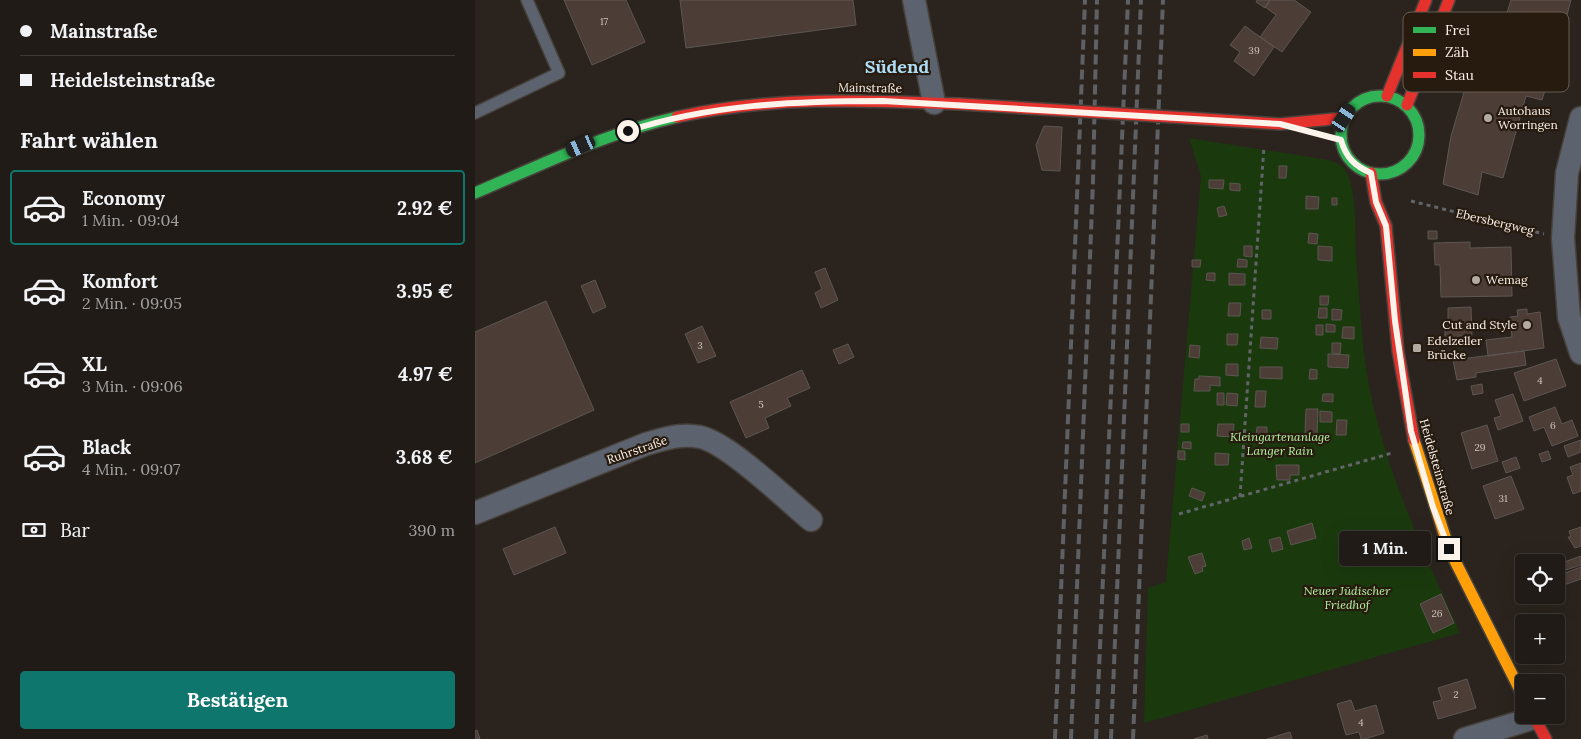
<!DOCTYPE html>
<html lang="de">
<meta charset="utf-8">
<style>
body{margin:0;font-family:Lora,serif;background:#2d2823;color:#f1f3f6;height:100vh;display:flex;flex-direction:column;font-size:19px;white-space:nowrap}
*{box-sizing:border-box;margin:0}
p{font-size:16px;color:#a2a1a1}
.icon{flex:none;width:28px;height:28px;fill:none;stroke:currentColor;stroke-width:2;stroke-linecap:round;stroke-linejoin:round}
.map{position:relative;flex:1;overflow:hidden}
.panel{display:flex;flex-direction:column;background:#201b16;width:475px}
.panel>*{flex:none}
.guide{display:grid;align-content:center;height:110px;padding:0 20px;background:#201b16}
.controls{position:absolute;left:1040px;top:554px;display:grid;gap:10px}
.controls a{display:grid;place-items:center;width:50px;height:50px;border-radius:5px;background:#201b16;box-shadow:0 5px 20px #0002,0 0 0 1px #3d3935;font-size:25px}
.end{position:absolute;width:22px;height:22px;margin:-11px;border:6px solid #fcf3eb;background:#111;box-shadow:0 0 0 2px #111}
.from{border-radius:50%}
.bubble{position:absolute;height:35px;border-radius:5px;background:#201b16;box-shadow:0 5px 20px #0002,0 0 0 1px #3d3935;font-size:16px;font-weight:700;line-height:35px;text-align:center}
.car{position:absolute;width:15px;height:30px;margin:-15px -8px;border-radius:6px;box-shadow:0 0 4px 1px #0007;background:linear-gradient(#222 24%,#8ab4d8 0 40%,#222 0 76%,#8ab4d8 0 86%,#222 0)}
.guide b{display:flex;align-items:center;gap:18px;height:48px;font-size:19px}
.guide b+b{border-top:1px solid #3d3935}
.guide i{width:12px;height:12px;background:#f1f3f6}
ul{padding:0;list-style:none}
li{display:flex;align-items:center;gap:15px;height:75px;margin:0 10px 8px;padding:0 10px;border:2px solid transparent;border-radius:5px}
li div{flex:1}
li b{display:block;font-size:19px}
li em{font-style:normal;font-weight:700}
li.current{border-color:#0f766e}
li>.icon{width:45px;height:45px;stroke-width:1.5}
h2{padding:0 20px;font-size:22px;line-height:60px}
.pay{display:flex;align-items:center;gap:12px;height:55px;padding:0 20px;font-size:19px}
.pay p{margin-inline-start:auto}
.primary-button{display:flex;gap:10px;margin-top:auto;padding:10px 20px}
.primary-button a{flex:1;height:58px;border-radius:5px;background:#0f766e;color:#fff;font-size:20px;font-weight:700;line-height:58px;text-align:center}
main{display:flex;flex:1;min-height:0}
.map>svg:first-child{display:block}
</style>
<main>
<section class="panel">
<div class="guide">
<b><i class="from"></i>Mainstraße</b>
<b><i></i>Heidelsteinstraße</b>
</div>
<h2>Fahrt wählen</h2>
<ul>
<li class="current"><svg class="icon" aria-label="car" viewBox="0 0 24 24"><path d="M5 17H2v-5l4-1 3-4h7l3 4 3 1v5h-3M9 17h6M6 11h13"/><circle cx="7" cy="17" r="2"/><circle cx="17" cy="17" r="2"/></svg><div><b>Economy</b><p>1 Min. · 09:04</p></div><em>2.92 €</em></li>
<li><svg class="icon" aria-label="car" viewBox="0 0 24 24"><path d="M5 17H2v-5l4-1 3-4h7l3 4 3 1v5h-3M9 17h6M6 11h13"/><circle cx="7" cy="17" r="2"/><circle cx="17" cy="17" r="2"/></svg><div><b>Komfort</b><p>2 Min. · 09:05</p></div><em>3.95 €</em></li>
<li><svg class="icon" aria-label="car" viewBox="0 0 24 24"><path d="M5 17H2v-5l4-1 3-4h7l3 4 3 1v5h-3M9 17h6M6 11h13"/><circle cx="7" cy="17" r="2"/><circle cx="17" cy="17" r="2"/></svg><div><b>XL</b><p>3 Min. · 09:06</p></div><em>4.97 €</em></li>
<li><svg class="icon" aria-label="car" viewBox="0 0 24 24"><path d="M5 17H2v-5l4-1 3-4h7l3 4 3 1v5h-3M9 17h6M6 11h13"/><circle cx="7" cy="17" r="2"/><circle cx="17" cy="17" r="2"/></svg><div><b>Black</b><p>4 Min. · 09:07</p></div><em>3.68 €</em></li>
</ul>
<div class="pay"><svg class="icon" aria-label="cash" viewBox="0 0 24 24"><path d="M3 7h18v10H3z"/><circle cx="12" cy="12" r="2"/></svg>Bar<p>390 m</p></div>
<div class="primary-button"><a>Bestätigen</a></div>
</section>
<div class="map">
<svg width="1106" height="739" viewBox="0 0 1106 739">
<rect width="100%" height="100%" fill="#2b241e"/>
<path fill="#1a3a0e" d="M714,138L853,160C861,163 867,164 871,171C882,190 880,235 881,257C883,283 885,308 887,333C895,439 942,537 985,633L669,723L673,588L691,582L726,176Z"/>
<path fill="#4c3d37" stroke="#5d5652" d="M89,0H151L170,42L117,65Z
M205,0H378L381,25L211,48Z
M782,0H793L795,1L790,8L781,2Z
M819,0L836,12L807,52L785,37L801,15L790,7L795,0Z
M1036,0H1096L1084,45L1027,29Z
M770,26L799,47L779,76L759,61L765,52L755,45Z
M1013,26L1084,45L1067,100L1051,96L1028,178L1007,172L1003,195L968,184L976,136L993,79L997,80Z
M569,126L587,127L585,171L567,170L561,145Z
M804,166H812L811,178H804Z
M734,180H749L748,189L734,188Z
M755,183L765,184V191L755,190Z
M831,196L844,197L843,209H831Z
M857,198H862V205H857Z
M749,206L752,215L744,217L742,208Z
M953,231H962V239H953Z
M834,233L843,234L842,244L833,243Z
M995,242V248L1036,247L1037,296L966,297L965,265H960L959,243Z
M769,246H777V257L769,256Z
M843,246L857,247V261L843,260Z
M763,259L772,260V267H762Z
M717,260H726L725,267H717Z
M350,268L363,300L346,308L340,293L347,289L340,272Z
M732,273H740V281L731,280Z
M754,273L770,274V285H754Z
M120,280L131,307L118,313L106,286Z
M845,296H854L853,305H845Z
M71,301L119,410L0,463V332Z
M754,303H766L765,316H753Z
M996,307L997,335L983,336L980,339H974L970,336V329L973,327V308Z
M844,308H852V318H843Z
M857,309L867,310L866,320H857Z
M1052,309V314L1065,312L1069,348L1013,356L1011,340L1037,337L1035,317L1043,316L1042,310Z
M787,310H796V319H787Z
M851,324L860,325V332H851Z
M841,325H848V335H841Z
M227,326L241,356L223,363L210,334Z
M868,327H879V339L867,338Z
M752,334H763L762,345H752Z
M786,337L803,338L802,349L785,348Z
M857,343H866L865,354L857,353Z
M373,344L379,357L364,364L358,350Z
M715,345L725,346L724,358L714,357Z
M1049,351L1051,365L1001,373V377L982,380L978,360Z
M853,354L874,355L873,368L853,367Z
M1081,359L1091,386L1049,401L1039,373Z
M751,364H763V376L751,375Z
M785,367H807V379L785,378Z
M835,369L842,370V379H834Z
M327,370L335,388L312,398L316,406L290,418L294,428L271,438L255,402Z
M724,376L745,377V386L735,385V391H719L720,379H724Z
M1007,384L1008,393L998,395L996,386Z
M781,391H791L790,407H780Z
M742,393H749V405H742Z
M752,393L763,394L762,406L751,405Z
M848,394H858V402L847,401Z
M1038,394L1048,421L1023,430L1019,418L1026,416L1020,400Z
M1080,407L1087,424L1097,420L1103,436L1077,446L1069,427L1059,431L1054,417Z
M831,409H843L842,434L830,433Z
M845,411L857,412V422H845Z
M862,420H872L871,435H861Z
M706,424H714V432H706Z
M743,424H759L758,437L742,436Z
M1012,425L1023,461L997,469L986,433Z
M782,427H792V437L781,436Z
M1106,440V452L1093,457L1089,446Z
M708,442H716V449L707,448Z
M703,451H710V460L703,459Z
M1073,451L1076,459L1067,462L1064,454Z
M740,453L754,454L753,465H740Z
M1041,457L1045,468L1031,473L1027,462Z
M1106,463V491L1098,494L1092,477L1098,475L1095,467Z
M801,465H824V475H815V480H802Z
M1036,476L1049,509L1020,519L1008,486Z
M717,488L730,493L727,501L714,496Z
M837,523L841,538L816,545L812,531Z
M80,527L91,553L39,575L28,549Z
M1106,527V546L1100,548L1093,537H1096L1094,531Z
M805,537L808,549L797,552L794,540Z
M774,538L777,548L769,550L767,541Z
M727,553L731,566L727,567L728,571L720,574L713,557Z
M1106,556V565L1081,573V565Z
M1106,567V579L1086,586L1082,576Z
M966,594L979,623L958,633L945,604Z
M992,679L1001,708L963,719L958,702L967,700L963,688Z
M876,700L880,711L901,705L909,733L890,739H886L884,732L871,735L862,704Z
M2,730L5,739H0V731Z
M815,732L817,739H792Z
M732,735L733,739H719Z"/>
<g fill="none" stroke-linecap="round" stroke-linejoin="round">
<defs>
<path id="lane" d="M0,113L84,73L52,0"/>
<path id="street" d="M439,0L459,103
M1106,118L1092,173L1088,238L1094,317L1106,353
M0,513L171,444C188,439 207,433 225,437C252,442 312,500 336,520
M990,739L1059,718"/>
<path id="fast" d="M866 135a39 39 0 1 1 78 0a39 39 0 1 1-78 0Z
M0,193C66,165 131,133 202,117"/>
<path id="slow" d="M939,440L974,549L1049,698"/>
<path id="jam" d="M912,96L951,0
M932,105L974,0
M202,117C295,96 390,100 485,104
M714,118L805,124L869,118
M896,173L901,202L911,226L923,351L939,440
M1058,715L1071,739"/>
</defs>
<use href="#lane" stroke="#47413c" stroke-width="14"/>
<use href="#street" stroke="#47413c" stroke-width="25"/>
<use href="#fast" stroke="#47413c" stroke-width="14"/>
<use href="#slow" stroke="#47413c" stroke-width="14"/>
<use href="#jam" stroke="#47413c" stroke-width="14"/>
<path stroke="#626469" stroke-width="3" stroke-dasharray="4 4" stroke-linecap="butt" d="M936,201L1069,234
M765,497L789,146
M704,514L917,453"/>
<use href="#lane" stroke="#5c636e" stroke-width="11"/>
<use href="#street" stroke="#5c636e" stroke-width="22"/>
<use href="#fast" stroke="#30b455" stroke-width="11"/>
<use href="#slow" stroke="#ff9f0a" stroke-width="11"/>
<use href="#jam" stroke="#e5322d" stroke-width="11"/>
<path stroke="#5f6063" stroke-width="4" stroke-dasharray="10 5" stroke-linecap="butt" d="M580,739L610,0
M596,739L618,181L622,0
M621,739L653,0
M636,739L666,0
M658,739L688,0"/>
<defs>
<path id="jam-bridge" d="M485,104L714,118"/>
</defs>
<use href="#jam-bridge" stroke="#47413c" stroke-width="14" stroke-linecap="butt"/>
<use href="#jam-bridge" stroke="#e5322d" stroke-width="11"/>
</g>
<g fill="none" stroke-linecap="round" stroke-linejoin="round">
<path stroke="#fcf3eb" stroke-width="6" d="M153,131C236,104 322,101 408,101L805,124L866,140C871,158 880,166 896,173L901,202L911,226L920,321L936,431L958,507L974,549"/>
</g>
<g fill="#b3aba3" stroke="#271b0f" stroke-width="2">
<circle cx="1013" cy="118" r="5"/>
<circle cx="1001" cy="280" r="5"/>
<circle cx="1052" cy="325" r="5"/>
<rect x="937" y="343" width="10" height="10" rx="2.5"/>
</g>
<g text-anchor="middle" stroke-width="4.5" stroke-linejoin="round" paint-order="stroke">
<g font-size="10" fill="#d0c6be">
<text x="129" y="25">17</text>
<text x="779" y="54">39</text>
<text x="225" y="349">3</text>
<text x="1065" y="384">4</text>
<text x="286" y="408">5</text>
<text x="1078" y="429">6</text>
<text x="1005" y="451">29</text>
<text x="1028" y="502">31</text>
<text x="962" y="617">26</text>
<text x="981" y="698">2</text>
<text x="886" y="726">4</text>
</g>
<g font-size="12" fill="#fcf3eb" stroke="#271b0f">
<text transform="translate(395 88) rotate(1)" y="4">Mainstraße</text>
<text transform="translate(1020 222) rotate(13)" y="4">Ebersbergweg</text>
<text transform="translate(162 450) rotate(-19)" y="4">Ruhrstraße</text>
<text transform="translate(962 467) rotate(74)" y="4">Heidelsteinstraße</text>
</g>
<g font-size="12" fill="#fcf3eb" stroke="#271b0f" text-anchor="start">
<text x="1023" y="115">Autohaus<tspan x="1023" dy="14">Worringen</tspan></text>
<text x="1011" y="284">Wemag</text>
<text x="1042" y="329" text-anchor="end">Cut and Style</text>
<text x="952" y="345">Edelzeller<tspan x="952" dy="14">Brücke</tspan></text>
</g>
<g font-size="12" font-style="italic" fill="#b4f4a2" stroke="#271b0f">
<text x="805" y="441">Kleingartenanlage<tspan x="805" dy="14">Langer Rain</tspan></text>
<text x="872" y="595">Neuer Jüdischer<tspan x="872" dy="14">Friedhof</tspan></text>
</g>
<g font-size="18" font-weight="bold" fill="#aeddf6" stroke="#271b0f">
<text x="422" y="73">Südend</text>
</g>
</g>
<rect x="928" y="12" width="166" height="80" rx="8" fill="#271b0f" stroke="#675c51" stroke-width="1"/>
<rect x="938" y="27" width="23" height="6" fill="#30b455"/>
<rect x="938" y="49" width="23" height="7" fill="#ff9f0a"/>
<rect x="938" y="72" width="23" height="6" fill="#e5322d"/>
<g font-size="14" fill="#fcf3eb">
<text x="970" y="35">Frei</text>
<text x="970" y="57">Zäh</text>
<text x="970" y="80">Stau</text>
</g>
</svg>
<div class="controls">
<a><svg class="icon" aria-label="locate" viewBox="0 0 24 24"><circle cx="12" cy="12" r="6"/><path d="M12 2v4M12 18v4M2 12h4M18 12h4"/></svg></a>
<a>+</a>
<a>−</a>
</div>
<i class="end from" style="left:153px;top:131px"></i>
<i class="end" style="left:974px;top:549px"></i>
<div class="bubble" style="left:864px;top:531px;width:92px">1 Min.</div>
<i class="car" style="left:869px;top:118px;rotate:33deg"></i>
<i class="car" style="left:106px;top:146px;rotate:246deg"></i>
</div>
</main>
